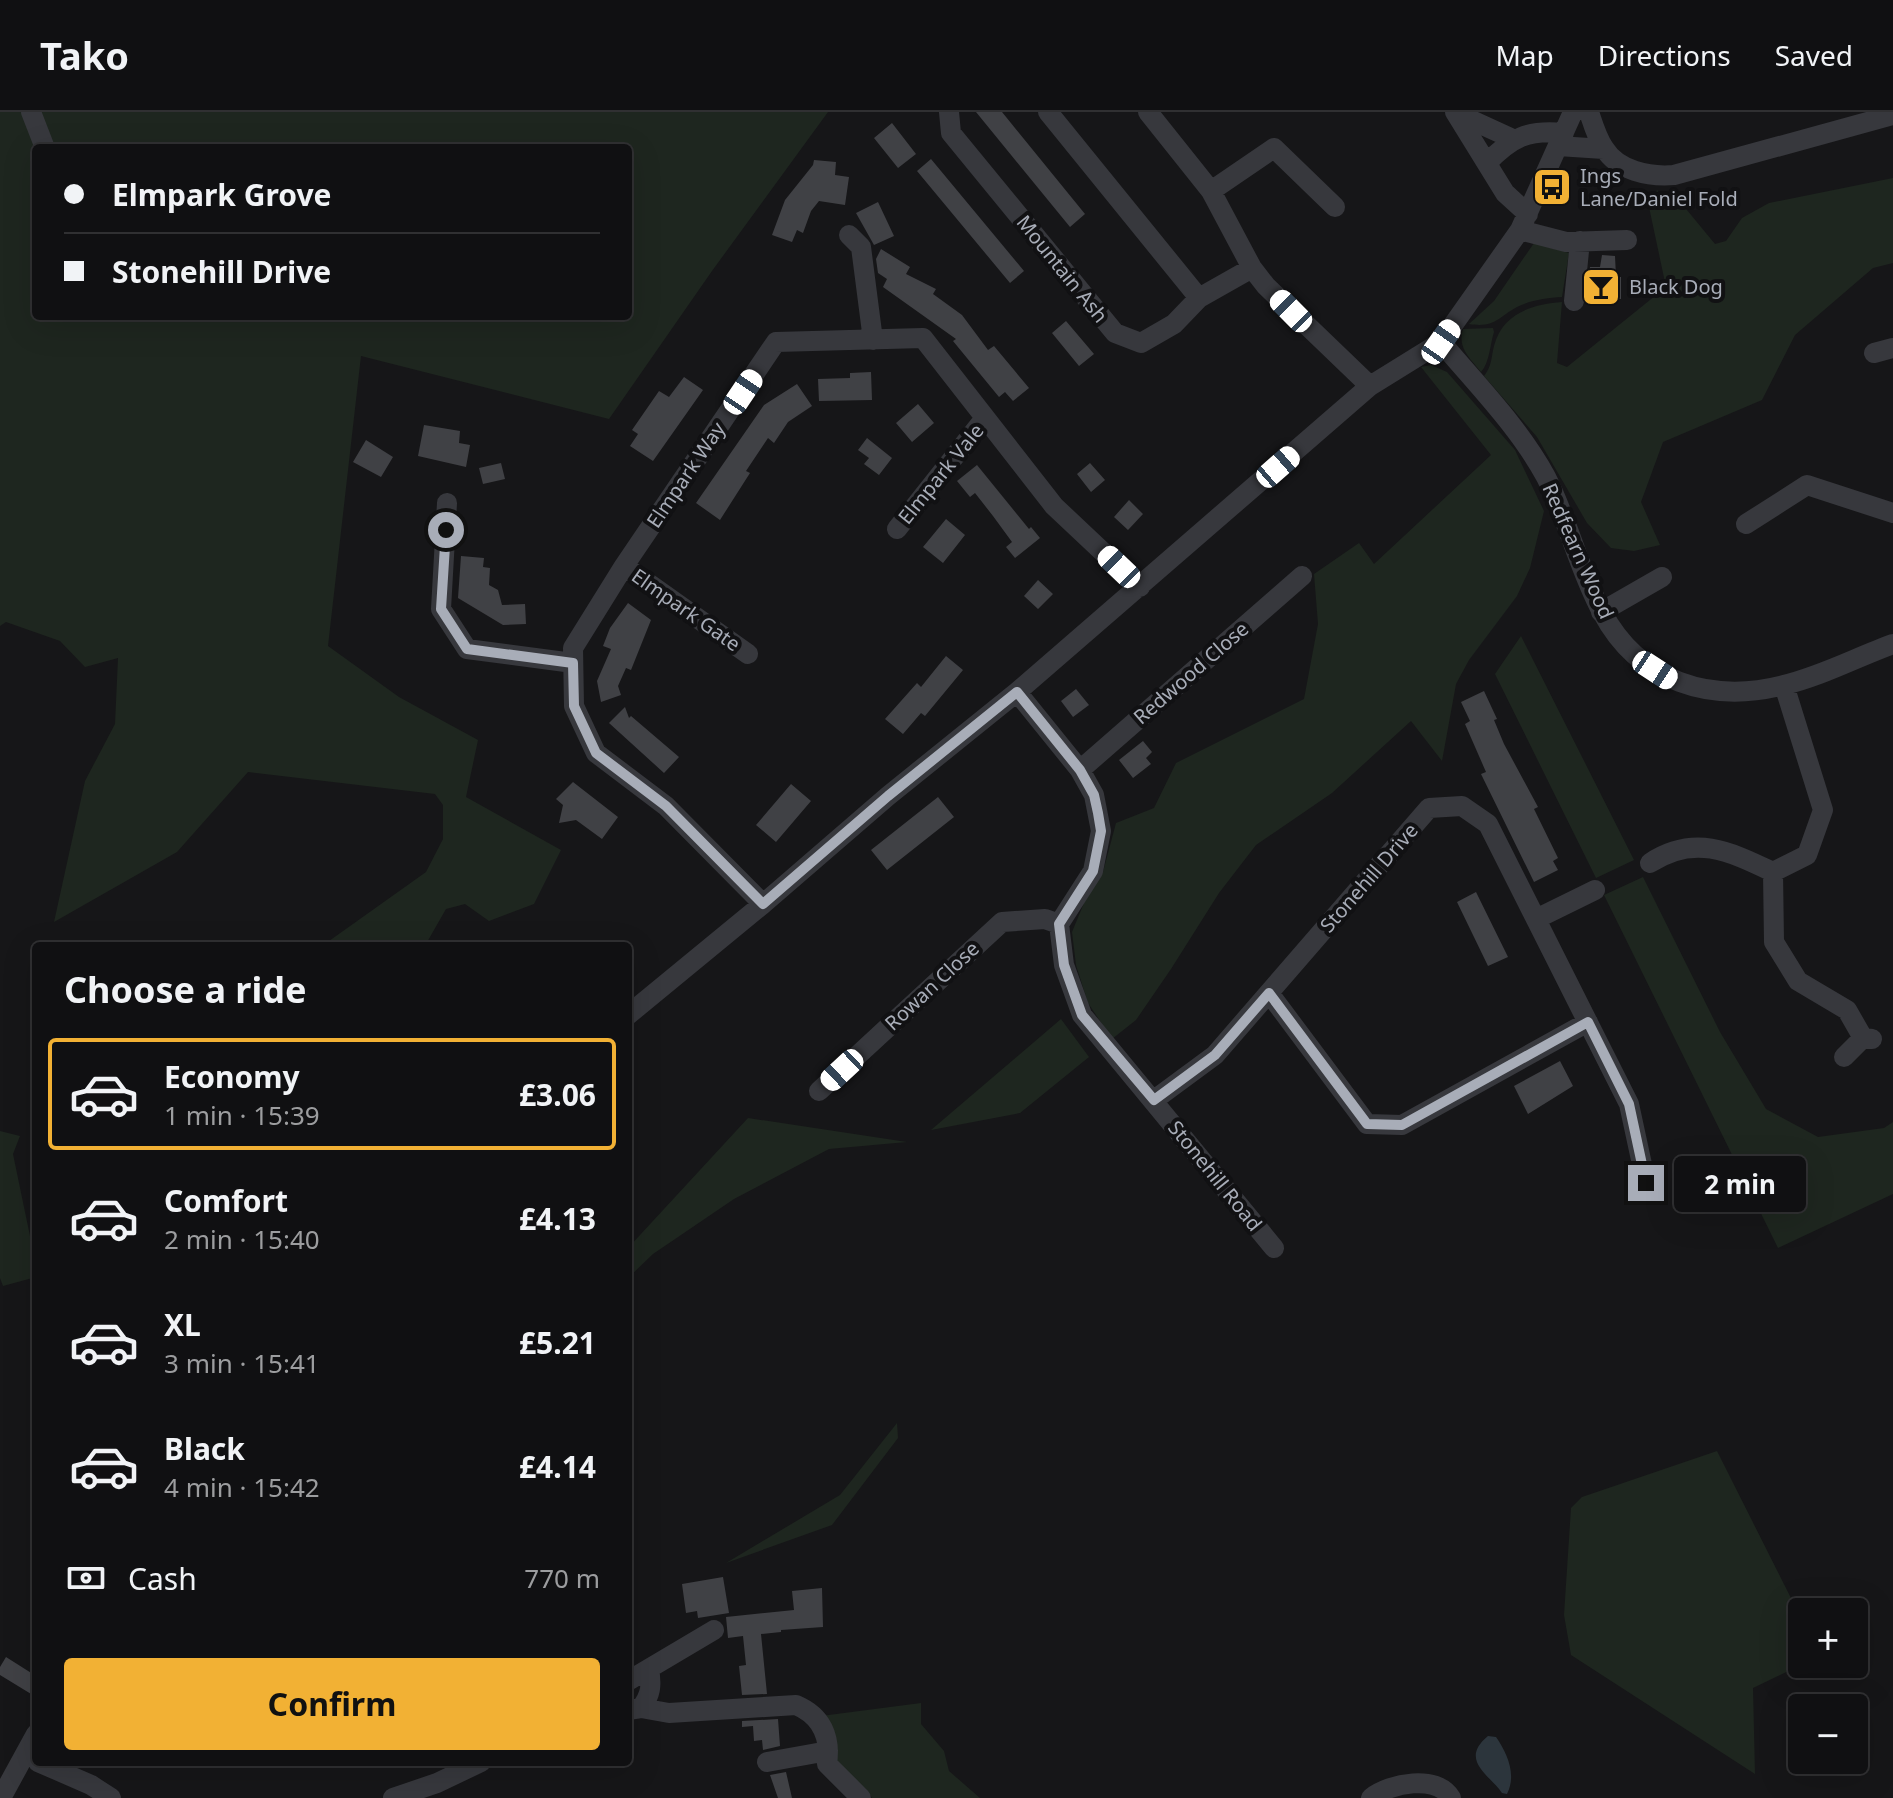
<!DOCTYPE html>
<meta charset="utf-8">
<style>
body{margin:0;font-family:"Noto Sans",sans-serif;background:#1e1e20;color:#f1f3f6;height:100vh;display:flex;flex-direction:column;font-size:30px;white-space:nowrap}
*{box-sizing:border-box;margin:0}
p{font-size:26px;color:#9c9d9f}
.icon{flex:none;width:44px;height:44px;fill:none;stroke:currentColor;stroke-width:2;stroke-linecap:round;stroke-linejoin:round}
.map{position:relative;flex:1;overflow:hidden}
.panel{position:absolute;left:32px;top:830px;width:600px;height:824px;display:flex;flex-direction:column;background:#101012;border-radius:8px;box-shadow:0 8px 32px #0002,0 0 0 2px #303032}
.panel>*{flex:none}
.banner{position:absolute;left:32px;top:32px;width:600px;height:176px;border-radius:8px;box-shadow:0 8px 32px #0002,0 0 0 2px #303032;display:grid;align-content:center;height:176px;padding:0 32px;background:#101012}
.controls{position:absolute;left:1788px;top:1486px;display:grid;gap:16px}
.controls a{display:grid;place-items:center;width:80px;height:80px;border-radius:8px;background:#101012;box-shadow:0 8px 32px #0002,0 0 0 2px #303032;font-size:40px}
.end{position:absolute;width:36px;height:36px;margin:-18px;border:10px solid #a8adb8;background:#111;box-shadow:0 0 0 4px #111}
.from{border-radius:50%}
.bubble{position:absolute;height:56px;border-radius:8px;background:#101012;box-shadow:0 8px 32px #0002,0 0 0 2px #303032;font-size:26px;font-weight:700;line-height:56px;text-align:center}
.car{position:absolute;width:24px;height:48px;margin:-24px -12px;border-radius:10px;box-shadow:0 0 6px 2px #0007;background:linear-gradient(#fff 24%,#345 0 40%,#fff 0 76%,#345 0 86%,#fff 0)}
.banner b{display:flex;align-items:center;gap:28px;height:76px;font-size:30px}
.banner b+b{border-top:2px solid #303032}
.banner i{width:20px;height:20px;background:#f1f3f6}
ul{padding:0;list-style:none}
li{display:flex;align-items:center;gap:24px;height:112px;margin:0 16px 12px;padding:0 16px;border:4px solid transparent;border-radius:8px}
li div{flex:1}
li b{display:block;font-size:30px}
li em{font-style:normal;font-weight:700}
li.current{border-color:#f2b134}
li>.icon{width:72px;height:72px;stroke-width:1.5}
h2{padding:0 32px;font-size:36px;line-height:96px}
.pay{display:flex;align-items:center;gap:20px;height:88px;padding:0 32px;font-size:30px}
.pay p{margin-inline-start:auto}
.button{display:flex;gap:16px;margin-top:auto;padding:16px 32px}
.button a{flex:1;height:92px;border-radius:8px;background:#f2b134;color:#111;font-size:32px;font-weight:700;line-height:92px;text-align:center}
header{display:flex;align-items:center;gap:48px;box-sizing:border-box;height:112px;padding:0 40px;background:#101012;border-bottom:2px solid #303032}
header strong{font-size:38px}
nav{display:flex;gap:44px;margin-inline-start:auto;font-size:28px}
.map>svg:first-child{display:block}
</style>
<header>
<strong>Tako</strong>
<nav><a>Map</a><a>Directions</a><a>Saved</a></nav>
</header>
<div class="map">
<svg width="1893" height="1686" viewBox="0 0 1893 1686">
<rect width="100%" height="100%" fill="#161618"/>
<path fill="#1e261f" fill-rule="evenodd" d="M0,0H828L712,159L609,307L361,244L328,534L399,585L478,628L466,685L561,738L534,792L489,809L465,792L446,797L426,832L322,834L426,760L443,727V693L435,682L248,660L177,740L54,810L85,669L115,612L118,546L85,555L60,529L6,510L0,514ZM36,36H628V204H36Z
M1893,66V151L1873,156L1795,223L1762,288L1663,330L1641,390L1660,433L1634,439L1611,436L1587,411L1537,325L1484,264C1492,254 1491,246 1494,234C1502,202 1532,192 1562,190L1557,251L1567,255L1666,175L1649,95L1657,78L1667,89L1682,92L1715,132L1726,129L1742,106L1769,91Z
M1534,131L1569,141L1562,185C1547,186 1531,188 1517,195C1497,206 1495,216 1469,212L1494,189Z
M1493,216L1494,220C1490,232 1490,250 1481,260C1470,246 1457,236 1463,217Z
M1431,253L1447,260L1515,338L1544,399L1530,456L1517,484L1469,548L1456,572L1442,649L1411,609L1332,681L1256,733L1219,781L1171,857L1136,908L1112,927L1088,891L1076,853L1072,820L1084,791L1103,760L1116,711L1154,696L1176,651L1304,587L1318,512L1314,462L1359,431L1374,452L1491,343L1421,255Z
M1521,524L1634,748L1596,766L1495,562Z
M1643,765L1720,920L1766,997L1818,1025L1884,1016L1893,1010V1082L1778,1136L1604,783Z
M1061,907L1089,945L1020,1001L931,1018Z
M748,1006L907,1030L829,1037L734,1087L653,1142L628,1166V1136Z
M0,1019L20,1024L13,1042L36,1153V1165L3,1174L0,1166Z
M897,1311L898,1326L832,1413L726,1451L840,1383Z
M1717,1339L1802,1508L1803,1552L1753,1576L1755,1662L1571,1543L1564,1503L1571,1396L1582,1385Z
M921,1591V1612L944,1639L949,1659L980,1686H872L866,1677L839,1654L821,1604Z"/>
<path fill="#2c353c" d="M1488,1624L1496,1625C1507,1641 1517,1662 1507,1682L1502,1681C1489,1662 1459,1648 1488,1624Z"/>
<path fill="#404145" d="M976,0H1002L1085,102L1070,115Z
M892,11L916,42L898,56L874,26Z
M931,47L1024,159L1010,171L917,59Z
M814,48L836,50L835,63L849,65L845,93L819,89L811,99L803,121L797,118L792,130L772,123L785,88L813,53Z
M878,90L894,124L874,133L856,101Z
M881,137L910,155L906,162L936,177L933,182L962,203L988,238L994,234L1029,276L1013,289L1005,280L999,285L953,229L956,227L883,175L887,167L878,161L876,147Z
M1602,143L1615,144L1616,165H1621V187L1601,186L1600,192H1586L1590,155H1600Z
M1066,209L1094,242L1079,254L1052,221Z
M871,260L872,288L819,289L818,267L850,266V261Z
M684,265L703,278L653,349L630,334L638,322L632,318L659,279L669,285Z
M797,272L812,294L788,310L774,331L768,326L746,359L750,361L720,408L696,391L764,293Z
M918,292L934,311L912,330L896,311Z
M424,313L460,319L459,331L470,333L466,355L418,344Z
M867,326L892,346L879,363L864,352L869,346L858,338Z
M366,328L393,345L381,365L353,350Z
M501,351L505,367L483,372L479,356Z
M1090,351L1105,368L1091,380L1077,362Z
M977,353L1029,417L1031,415L1040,426L1015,446L1006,435L1012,430L993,404L975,381L970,385L957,369Z
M1129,388L1143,402L1128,418L1114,405Z
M946,407L965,423L943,451L923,435Z
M461,444L484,446L483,455L490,456L489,473L498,478L502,493L525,492L526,512L503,513L458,486Z
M1038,468L1053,482L1038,497L1024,484Z
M628,491L651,508L631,558L626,556L618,574L621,583L601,590L597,569L611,537L603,534L610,516Z
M946,544L963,558L925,604L921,601L903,622L885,607L917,571L921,575Z
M1076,577L1089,593L1073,605L1061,589Z
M1484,579L1497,607L1494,608L1504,632L1538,695L1534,697L1558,746L1553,749L1558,758L1534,770L1481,662L1486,660L1465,612L1470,609L1461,590Z
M625,595L629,606L631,604L679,645L664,661L609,611Z
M1143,629L1152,640L1146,646L1151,652L1133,666L1119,648Z
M573,670L618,705L602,727L576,708L559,711L563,693L556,687Z
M791,672L811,689L776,730L756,713Z
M938,685L954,705L887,758L871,738Z
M1476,780L1508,845L1488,854L1457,790Z
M1560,949L1573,974L1528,1002L1514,974Z
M723,1465L729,1501L698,1506L697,1499L686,1501L682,1472Z
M822,1476L823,1515L781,1518V1520L761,1522L767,1582L742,1583L739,1554L746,1553L743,1524L728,1526L726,1505L794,1498L792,1479Z
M6,1545L36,1564V1585L0,1563V1555Z
M778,1607L780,1634L763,1638L762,1628L754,1629L753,1614L742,1615V1609Z
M786,1660L792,1686H778L770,1663Z"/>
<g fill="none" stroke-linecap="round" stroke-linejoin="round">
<path stroke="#37383d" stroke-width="20" d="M31,0L45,36
M949,0L951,21L1115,221L1141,231L1174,212L1199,186L1252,156
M1048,0L1199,186
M1148,0L1211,79L1252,156L1266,174L1370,274
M1455,0L1505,81L1528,102
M1589,0C1593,12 1597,26 1604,36C1618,59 1649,65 1674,63L1893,3
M1456,1L1513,27
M1558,34L1604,37
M1487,51C1511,26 1528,17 1564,21
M1211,79L1274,36L1335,95
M1520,118L1566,130L1627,128
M849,123L861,135L873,228
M1574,189L1580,129
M1441,230C1477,273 1519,315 1546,365C1568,408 1579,458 1602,500C1639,570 1711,592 1784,573C1822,564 1857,545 1893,532
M1874,241L1893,236
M447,391L441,497L467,537L573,551
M1746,412L1807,373L1893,401
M897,417L985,306
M624,454L748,542
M1601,500L1662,465
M1784,573L1823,698L1807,743L1773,760L1774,830L1798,869L1847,898L1863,926
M1017,580L1080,658L1094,683L1101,719L1093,759L1059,812L1064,853L1082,903L1274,1136
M1080,658L1302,464
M1650,751C1694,722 1729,739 1773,760
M763,792L666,694L596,641L574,594L573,536L624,454L776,230L923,226L1054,394L1140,475
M1536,807L1595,778
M1269,881L1367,1012L1402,1013L1588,910
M628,903L763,792L888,684L1017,580L1370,274L1441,230L1520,118L1573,0
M1844,945L1863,926L1872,927
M819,979L1002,810L1045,807L1059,812
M1154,988L1215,943L1429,696L1462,694L1488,712L1629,992L1646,1071
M628,1569L714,1518
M641,1596C651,1583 652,1573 649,1557
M628,1598L641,1596L669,1601L796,1593C822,1604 831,1625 827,1652L861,1686
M38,1650L91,1673L111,1686
M767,1650L828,1639
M1,1686L36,1622
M393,1686L437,1671L481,1650
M1371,1686C1390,1671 1437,1662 1451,1686"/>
</g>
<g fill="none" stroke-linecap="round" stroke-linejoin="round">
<path stroke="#a8adb8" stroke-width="10" d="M446,418L441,497L467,537L573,551L574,594L596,641L666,694L763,792L888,684L1017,580L1080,658L1094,683L1098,701L1101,719L1093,759L1059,812L1064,853L1082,903L1154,988L1215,943L1269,881L1367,1012L1402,1013L1588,910L1629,992L1646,1071"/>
</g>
<defs>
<symbol id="bus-square" viewBox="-11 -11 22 22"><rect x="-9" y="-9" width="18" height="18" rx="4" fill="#f2b134" stroke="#111113"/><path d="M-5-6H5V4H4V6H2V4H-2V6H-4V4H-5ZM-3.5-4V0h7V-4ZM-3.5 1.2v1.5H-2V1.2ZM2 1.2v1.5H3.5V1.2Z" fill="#111"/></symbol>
<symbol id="bar-square" viewBox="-11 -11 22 22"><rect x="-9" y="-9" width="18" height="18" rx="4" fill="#f2b134" stroke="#111113"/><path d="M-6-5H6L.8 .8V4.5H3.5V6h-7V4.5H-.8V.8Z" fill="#111"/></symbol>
</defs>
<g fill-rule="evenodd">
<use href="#bus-square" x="1530" y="53" width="44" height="44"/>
<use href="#bar-square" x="1579" y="153" width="44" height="44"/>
</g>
<g text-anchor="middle" stroke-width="8" stroke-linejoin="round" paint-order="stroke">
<g font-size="20" fill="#a8adb8" stroke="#111113" text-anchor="start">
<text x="1580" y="71">Ings<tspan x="1580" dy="23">Lane/Daniel Fold</tspan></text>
<text x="1629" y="182">Black Dog</text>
</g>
<g font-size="20" fill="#a8adb8" stroke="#111113">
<text transform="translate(1062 157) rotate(51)" y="7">Mountain Ash</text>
<text transform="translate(941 362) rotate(-51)" y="7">Elmpark Vale</text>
<text transform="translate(686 363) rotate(-56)" y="7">Elmpark Way</text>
<text transform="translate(1578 439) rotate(66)" y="7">Redfearn Wood</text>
<text transform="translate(686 498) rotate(35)" y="7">Elmpark Gate</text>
<text transform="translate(1191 561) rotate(-41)" y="7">Redwood Close</text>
<text transform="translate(1369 766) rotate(-49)" y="7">Stonehill Drive</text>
<text transform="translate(932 874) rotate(-43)" y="7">Rowan Close</text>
<text transform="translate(1215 1064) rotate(51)" y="7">Stonehill Road</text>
</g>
</g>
</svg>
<div class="controls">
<a>+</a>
<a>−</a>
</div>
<i class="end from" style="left:446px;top:418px"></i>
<i class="end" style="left:1646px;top:1071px"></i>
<div class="bubble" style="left:1674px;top:1044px;width:132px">2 min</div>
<i class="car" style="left:1291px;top:199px;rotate:315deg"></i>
<i class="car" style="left:1441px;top:230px;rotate:35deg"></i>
<i class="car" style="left:743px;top:280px;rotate:34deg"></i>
<i class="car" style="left:1278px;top:355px;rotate:49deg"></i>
<i class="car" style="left:1119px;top:455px;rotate:314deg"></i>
<i class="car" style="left:1655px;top:558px;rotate:123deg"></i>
<i class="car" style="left:842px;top:958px;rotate:227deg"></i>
<div class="banner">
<b><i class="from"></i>Elmpark Grove</b>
<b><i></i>Stonehill Drive</b>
</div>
<section class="panel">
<h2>Choose a ride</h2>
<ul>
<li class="current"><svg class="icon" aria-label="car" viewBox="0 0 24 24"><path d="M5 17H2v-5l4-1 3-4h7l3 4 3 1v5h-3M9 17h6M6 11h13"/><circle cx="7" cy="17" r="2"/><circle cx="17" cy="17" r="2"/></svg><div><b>Economy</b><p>1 min · 15:39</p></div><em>£3.06</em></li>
<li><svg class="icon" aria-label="car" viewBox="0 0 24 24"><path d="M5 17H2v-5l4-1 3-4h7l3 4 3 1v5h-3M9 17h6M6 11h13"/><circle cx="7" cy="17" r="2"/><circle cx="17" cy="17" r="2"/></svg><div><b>Comfort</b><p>2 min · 15:40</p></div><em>£4.13</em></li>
<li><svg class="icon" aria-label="car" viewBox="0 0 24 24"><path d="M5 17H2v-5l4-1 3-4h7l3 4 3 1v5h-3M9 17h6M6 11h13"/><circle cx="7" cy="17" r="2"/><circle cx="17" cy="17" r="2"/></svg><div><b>XL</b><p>3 min · 15:41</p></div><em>£5.21</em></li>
<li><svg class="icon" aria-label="car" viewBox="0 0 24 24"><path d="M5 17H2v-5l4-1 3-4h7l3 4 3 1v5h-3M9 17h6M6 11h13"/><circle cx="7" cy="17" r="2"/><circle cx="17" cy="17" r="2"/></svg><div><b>Black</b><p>4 min · 15:42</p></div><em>£4.14</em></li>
</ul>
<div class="pay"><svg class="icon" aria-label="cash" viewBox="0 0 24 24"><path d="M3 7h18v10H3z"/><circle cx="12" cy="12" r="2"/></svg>Cash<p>770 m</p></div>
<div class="button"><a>Confirm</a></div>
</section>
</div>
